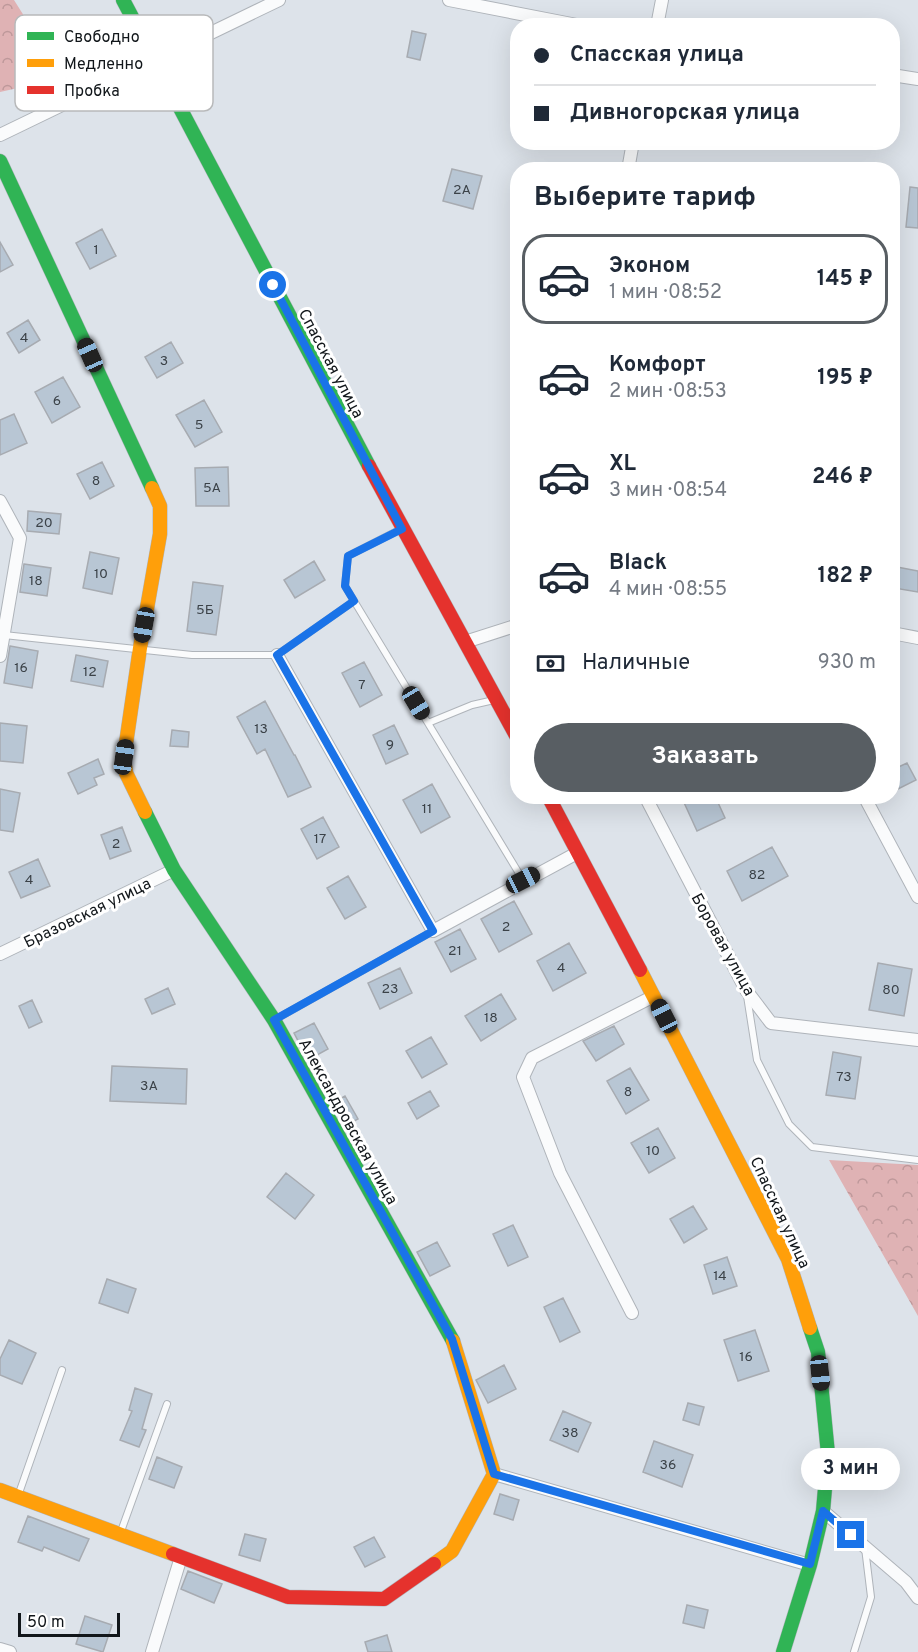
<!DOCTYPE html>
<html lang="ru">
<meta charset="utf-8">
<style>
body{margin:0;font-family:Overpass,sans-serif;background:#f6f6f7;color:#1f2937;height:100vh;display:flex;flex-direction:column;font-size:22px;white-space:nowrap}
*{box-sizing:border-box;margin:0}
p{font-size:20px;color:#747a83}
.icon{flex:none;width:33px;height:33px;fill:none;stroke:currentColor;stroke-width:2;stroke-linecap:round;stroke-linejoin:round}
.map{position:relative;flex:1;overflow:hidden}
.side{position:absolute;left:510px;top:162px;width:390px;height:642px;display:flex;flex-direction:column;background:#fff;border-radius:24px;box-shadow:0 6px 24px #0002}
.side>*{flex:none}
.banner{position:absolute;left:510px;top:18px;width:390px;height:132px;border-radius:24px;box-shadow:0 6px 24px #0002;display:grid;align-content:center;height:132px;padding:0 24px;background:#fff}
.scale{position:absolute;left:18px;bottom:15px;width:102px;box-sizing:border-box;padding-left:6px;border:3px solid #11161a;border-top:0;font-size:16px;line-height:21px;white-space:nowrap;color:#11161a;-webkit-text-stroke:4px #fff;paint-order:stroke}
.end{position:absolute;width:27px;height:27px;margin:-14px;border:8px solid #1a73e8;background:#fff;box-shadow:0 0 0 3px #fff}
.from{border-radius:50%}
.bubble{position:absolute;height:42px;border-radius:21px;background:#fff;box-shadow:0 6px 24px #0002;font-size:20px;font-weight:700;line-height:42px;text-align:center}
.car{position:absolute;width:18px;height:36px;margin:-18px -9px;border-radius:8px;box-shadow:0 0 4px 2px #0007;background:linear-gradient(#222 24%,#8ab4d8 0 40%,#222 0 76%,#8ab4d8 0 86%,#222 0)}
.banner b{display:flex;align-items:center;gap:21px;height:57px;font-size:22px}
.banner b+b{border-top:2px solid #e0e1e3}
.banner i{width:15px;height:15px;background:#1f2937}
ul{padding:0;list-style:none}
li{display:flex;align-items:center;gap:18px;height:90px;margin:0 12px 9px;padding:0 12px;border:3px solid transparent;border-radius:24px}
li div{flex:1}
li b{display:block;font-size:22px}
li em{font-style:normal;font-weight:700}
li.active{border-color:#585e63}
li>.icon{width:54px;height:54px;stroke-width:1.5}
h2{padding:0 24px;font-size:27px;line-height:72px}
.pay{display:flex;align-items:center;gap:15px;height:66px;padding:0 24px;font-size:22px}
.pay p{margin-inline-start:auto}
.cta{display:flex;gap:12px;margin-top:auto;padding:12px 24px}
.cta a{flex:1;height:69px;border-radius:36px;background:#585e63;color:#fff;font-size:24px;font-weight:700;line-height:69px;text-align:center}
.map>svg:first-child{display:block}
</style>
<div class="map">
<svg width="918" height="1652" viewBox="0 0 918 1652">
<defs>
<pattern id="forest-crowns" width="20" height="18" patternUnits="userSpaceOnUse" patternTransform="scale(1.5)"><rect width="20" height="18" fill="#dfb2b4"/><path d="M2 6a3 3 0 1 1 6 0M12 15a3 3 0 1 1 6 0" fill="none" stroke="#be989a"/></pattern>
</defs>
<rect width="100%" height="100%" fill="#dde3ea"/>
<path fill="url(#forest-crowns)" d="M0,0H14L63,78L0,92Z
M829,1160L918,1165V1316Z"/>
<path fill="#b8c6d4" stroke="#a7abb1" stroke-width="1.5" d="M412,31L426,34L420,60L407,57Z
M452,169L482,176L473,209L443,201Z
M910,187L918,188V228L906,227Z
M102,229L116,256L90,269L76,243Z
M0,242L13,265L0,272Z
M28,320L40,340L19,353L7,333Z
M171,342L183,363L157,378L145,357Z
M63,377L80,407L52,423L35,392Z
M204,400L222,432L195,447L176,415Z
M14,414L27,443L0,455V420Z
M102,462L114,486L90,499L77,474Z
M228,467L229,506H196L195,468Z
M28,511L61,514L59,534L27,531Z
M90,552L119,558L112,594L83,588Z
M314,561L325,580L295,598L284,580Z
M24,564L51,568L47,596L20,592Z
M897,567L918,571V592L894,588Z
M193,582L223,586L216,635L187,631Z
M10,646L38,651L32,688L4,683Z
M76,655L108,661L103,687L71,681Z
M364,662L382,695L360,707L342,673Z
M265,701L294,755H295L311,787L288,797L265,749L257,754L237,717Z
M0,723L27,726L23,763L0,761Z
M394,725L408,754L386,764L373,735Z
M172,730L189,732L188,747L170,746Z
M98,759L104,774L94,778L97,785L78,794L68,773Z
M907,763L916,780L892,792V770Z
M432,784L450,817L421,833L403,800Z
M0,789L20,793L13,832L0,830Z
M681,796H715L725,818L697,831Z
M323,817L339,847L317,859L301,829Z
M122,827L131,851L110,859L101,835Z
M772,847L788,876L742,901L727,871Z
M38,859L50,886L21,898L9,872Z
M348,876L366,907L345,919L327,888Z
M514,901L532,934L499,952L481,919Z
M460,929L476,959L451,972L435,942Z
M569,943L586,973L553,991L537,961Z
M878,963L912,969L904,1016L869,1010Z
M400,968L412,993L380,1009L368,983Z
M168,988L175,1004L152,1014L145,999Z
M501,994L516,1019L481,1041L465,1016Z
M32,1000L42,1022L29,1028L19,1006Z
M314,1023L328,1049L308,1060L294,1033Z
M614,1026L624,1044L596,1061L583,1041Z
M431,1037L447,1064L422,1078L406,1051Z
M833,1052L861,1057L855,1099L826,1095Z
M112,1066L187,1069L186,1104L110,1101Z
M630,1068L649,1100L626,1114L607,1081Z
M430,1091L439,1106L417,1119L408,1103Z
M345,1096L358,1119L345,1126L332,1103Z
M658,1128L675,1158L649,1173L631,1143Z
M286,1173L314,1195L295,1219L267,1197Z
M693,1206L707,1229L684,1243L670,1219Z
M513,1225L528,1257L508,1266L493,1234Z
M437,1242L450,1266L430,1276L417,1252Z
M727,1257L737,1286L713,1294L704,1265Z
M107,1279L136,1289L128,1313L99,1303Z
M563,1298L580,1332L560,1342L544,1307Z
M755,1330L769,1371L738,1381L724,1340Z
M9,1340L36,1353L22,1384L0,1375V1359Z
M504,1365L516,1389L488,1403L476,1380Z
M135,1388L152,1394L142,1429L146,1430L139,1447L120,1440L132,1411L129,1410Z
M688,1403L704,1407L699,1425L683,1420Z
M563,1411L591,1423L578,1452L550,1440Z
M654,1441L693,1455L682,1487L643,1472Z
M157,1457L182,1467L174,1488L149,1479Z
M500,1494L519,1500L513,1520L494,1514Z
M28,1516L89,1539L79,1561L44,1547L42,1551L18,1542Z
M245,1534L266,1539L260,1561L239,1555Z
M374,1537L385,1557L365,1567L354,1547Z
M188,1571L222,1584L214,1603L181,1589Z
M687,1605L708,1610L704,1628L683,1623Z
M85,1616L112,1625L103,1652L76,1644Z
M387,1635L392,1652H368L365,1642Z"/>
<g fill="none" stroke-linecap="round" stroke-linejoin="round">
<defs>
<path id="lane" d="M401,529L348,556L345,586L523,880
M4,635L192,655H277L354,601
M428,723L472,705L494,700
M747,996L757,1060L789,1124L812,1147L918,1160
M276,1019L433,931
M18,1496L62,1370
M120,1534L167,1404
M854,1652L871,1597L865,1548"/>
<path id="street" d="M449,0L582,26
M657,26L662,0
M892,75L918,79
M0,135L279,0
M628,170L633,142
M0,501L20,538L0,656
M892,633L918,638
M465,642L518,625
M277,655L433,931L577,853
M645,796L746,990L771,1023L918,1040
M864,796L918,897
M0,954L174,870
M632,1313L560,1173L523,1077L532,1058L654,996
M494,1474L810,1565
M823,1511L906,1582L918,1598
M0,1649L10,1652
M152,1652L181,1557"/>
<path id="fast" d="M123,0L369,466
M0,161L152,488
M145,812L174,870L274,1020L453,1341
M783,1652L810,1565L823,1511L828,1454L818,1352L810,1328"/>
<path id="slow" d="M145,812L126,773L124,757L140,648L160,534V506L152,488
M640,970L788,1259L810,1328
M0,1490L173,1554
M434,1564L452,1551L494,1474L453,1341"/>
<path id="jam" d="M369,466L518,739
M548,796L640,970
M173,1554L288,1597L384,1599L434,1564"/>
</defs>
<use href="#lane" stroke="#afb4ba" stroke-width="8"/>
<use href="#street" stroke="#afb4ba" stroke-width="14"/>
<use href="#fast" stroke="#afb4ba" stroke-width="15"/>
<use href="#slow" stroke="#afb4ba" stroke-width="15"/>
<use href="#jam" stroke="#afb4ba" stroke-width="15"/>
<use href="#lane" stroke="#fafbfc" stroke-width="6"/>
<use href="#street" stroke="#fafbfc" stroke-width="12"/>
<use href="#fast" stroke="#30b455" stroke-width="14"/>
<use href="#slow" stroke="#ff9f0a" stroke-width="14"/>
<use href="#jam" stroke="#e5322d" stroke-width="14"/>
</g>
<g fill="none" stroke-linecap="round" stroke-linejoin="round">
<path stroke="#1a73e8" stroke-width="8" d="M273,285L402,529L348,556L345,586L354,601L277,655L433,931L274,1020L452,1339L494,1474L810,1564L823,1511L851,1535"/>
</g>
<g text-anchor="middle" stroke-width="6" stroke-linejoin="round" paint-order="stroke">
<g font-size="14" fill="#3b4248">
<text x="462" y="194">2А</text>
<text x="96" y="254">1</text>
<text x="24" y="342">4</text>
<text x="164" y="365">3</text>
<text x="57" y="405">6</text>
<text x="199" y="429">5</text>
<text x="96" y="485">8</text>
<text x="212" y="492">5А</text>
<text x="44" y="527">20</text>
<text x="101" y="578">10</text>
<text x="36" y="585">18</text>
<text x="205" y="614">5Б</text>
<text x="21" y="672">16</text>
<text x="90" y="676">12</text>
<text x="362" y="689">7</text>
<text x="261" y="733">13</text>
<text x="390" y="749">9</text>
<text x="427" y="813">11</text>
<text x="320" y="843">17</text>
<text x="116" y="848">2</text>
<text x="757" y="879">82</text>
<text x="29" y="884">4</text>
<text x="506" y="931">2</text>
<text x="455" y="955">21</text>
<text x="561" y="972">4</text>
<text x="390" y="993">23</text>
<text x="891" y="994">80</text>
<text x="491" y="1022">18</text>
<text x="844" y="1081">73</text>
<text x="149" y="1090">3А</text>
<text x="628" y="1096">8</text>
<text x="653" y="1155">10</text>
<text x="720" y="1280">14</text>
<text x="746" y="1361">16</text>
<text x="570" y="1437">38</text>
<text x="668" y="1469">36</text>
</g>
<g font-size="16" fill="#11161a" stroke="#fff">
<text transform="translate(332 363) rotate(62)" y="6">Спасская улица</text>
<text transform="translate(87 912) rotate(-26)" y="6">Бразовская улица</text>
<text transform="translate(724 944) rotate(61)" y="6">Боровая улица</text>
<text transform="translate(349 1121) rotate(61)" y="6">Александровская улица</text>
<text transform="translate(781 1212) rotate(65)" y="6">Спасская улица</text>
</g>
</g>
<rect x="15" y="15" width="198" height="96" rx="9" fill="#fff" stroke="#b8b9ba" stroke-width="1.5"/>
<rect x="27" y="32" width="27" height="8" fill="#30b455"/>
<rect x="27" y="59" width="27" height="8" fill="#ff9f0a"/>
<rect x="27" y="86" width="27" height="8" fill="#e5322d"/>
<g font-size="16" fill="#11161a">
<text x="64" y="42">Свободно</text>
<text x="64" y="69">Медленно</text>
<text x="64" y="96">Пробка</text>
</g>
</svg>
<div class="scale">50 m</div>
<i class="end from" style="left:273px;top:285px"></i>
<i class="end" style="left:851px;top:1535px"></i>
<div class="bubble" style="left:801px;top:1448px;width:99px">3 мин</div>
<i class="car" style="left:90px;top:355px;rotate:336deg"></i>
<i class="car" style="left:144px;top:625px;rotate:190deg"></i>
<i class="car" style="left:416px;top:703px;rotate:149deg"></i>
<i class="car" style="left:124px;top:757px;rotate:8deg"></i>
<i class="car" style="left:523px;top:880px;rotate:63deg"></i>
<i class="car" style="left:664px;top:1016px;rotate:333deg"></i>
<i class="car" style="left:820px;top:1373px;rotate:174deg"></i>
<div class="banner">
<b><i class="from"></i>Спасская улица</b>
<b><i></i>Дивногорская улица</b>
</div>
<section class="side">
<h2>Выберите тариф</h2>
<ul>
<li class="active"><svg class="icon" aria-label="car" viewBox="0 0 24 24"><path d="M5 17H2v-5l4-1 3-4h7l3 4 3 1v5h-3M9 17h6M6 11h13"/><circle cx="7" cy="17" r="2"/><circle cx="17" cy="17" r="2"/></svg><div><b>Эконом</b><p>1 мин · 08:52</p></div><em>145 ₽</em></li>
<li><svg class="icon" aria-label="car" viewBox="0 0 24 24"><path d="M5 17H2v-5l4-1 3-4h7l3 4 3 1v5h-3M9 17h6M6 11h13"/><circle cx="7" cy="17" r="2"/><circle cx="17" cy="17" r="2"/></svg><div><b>Комфорт</b><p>2 мин · 08:53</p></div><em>195 ₽</em></li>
<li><svg class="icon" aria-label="car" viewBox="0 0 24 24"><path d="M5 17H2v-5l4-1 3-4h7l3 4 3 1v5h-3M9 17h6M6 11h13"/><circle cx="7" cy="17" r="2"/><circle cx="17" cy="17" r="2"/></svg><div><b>XL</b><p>3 мин · 08:54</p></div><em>246 ₽</em></li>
<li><svg class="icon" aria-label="car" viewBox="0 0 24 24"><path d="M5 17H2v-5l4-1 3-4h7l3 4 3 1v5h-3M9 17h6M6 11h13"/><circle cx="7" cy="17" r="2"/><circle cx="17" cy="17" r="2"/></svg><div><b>Black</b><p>4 мин · 08:55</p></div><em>182 ₽</em></li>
</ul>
<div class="pay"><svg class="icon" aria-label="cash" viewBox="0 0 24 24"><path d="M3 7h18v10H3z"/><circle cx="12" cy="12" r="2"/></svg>Наличные<p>930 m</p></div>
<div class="cta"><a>Заказать</a></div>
</section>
</div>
